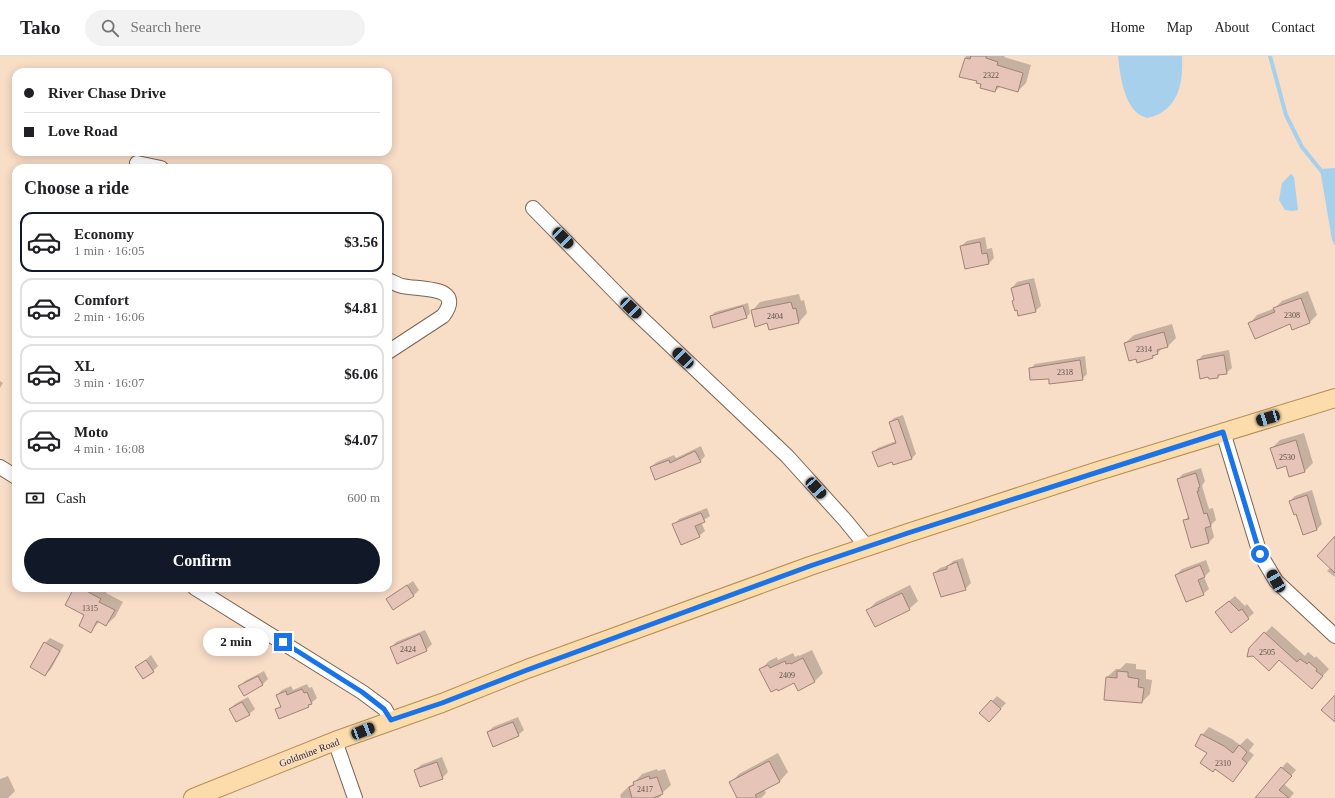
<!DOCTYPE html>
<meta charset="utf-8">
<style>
body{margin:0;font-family:Georgia,serif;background:#f2f2f2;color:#202124;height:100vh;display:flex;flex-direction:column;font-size:15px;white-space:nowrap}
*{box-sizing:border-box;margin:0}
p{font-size:13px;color:#757577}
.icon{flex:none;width:22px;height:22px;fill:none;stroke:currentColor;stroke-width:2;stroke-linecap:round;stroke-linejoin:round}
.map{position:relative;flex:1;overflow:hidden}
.sheet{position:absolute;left:12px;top:108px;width:380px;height:428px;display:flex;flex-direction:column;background:#fff;border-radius:12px;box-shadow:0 2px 10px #0003}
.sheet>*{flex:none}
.guide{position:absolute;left:12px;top:12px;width:380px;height:88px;border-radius:12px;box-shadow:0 2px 10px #0003;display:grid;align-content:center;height:88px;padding:0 12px;background:#fff}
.end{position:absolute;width:18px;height:18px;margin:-9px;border:5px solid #1a73e8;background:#fff;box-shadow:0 0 0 2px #fff}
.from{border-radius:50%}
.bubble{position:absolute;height:28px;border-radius:14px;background:#fff;box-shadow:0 2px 10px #0003;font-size:13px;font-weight:700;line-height:28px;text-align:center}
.car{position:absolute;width:12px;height:24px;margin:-12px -6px;border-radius:5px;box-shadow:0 0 3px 1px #0007;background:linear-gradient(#222 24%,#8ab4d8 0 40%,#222 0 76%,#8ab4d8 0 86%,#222 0)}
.guide b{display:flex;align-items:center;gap:14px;height:38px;font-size:15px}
.guide b+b{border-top:1px solid #e0e0e0}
.guide i{width:10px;height:10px;background:#202124}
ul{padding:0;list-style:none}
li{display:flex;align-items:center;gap:12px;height:60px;margin:0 8px 6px;padding:0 4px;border:2px solid #e0e0e0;border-radius:12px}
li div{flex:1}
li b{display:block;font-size:15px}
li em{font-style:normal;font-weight:700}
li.on{border-color:#111827}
li>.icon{width:36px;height:36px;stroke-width:1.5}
h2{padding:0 12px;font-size:18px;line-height:48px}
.pay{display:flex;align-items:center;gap:10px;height:44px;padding:0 12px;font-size:15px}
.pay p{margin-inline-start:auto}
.button{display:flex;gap:8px;margin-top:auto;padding:8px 12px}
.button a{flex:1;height:46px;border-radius:24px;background:#111827;color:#fff;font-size:16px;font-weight:700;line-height:46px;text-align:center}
header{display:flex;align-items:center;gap:24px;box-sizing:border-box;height:56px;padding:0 20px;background:#fff;border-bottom:1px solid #e0e0e0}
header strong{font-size:19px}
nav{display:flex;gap:22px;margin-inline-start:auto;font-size:14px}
.search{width:280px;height:36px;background:#f2f2f2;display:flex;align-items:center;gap:10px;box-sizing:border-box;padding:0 14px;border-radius:22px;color:#757577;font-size:15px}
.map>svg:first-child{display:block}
</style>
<header>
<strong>Tako</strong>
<div class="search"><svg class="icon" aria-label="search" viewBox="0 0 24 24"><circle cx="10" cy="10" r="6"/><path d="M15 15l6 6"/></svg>Search here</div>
<nav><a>Home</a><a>Map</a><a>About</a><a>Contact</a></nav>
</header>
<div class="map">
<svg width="1335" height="742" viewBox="0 0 1335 742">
<rect width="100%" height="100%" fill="#f8ddc7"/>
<path fill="#a7d0ec" d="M1118,0H1182C1183,22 1181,46 1159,58C1155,60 1151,61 1147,62C1143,60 1139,59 1136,56C1123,43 1120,18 1118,0Z
M1335,112V190L1332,184L1320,113Z
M1291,118L1294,121L1298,154L1293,155L1285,154L1279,144L1282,127Z"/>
<path fill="#0003" d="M966,0H1005L1004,1L1031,9L1026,27L1018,35L1001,30L995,35L978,25L961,20Z
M985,181L987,193L992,192L994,202L989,207L961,190L967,185Z
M1034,222L1041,250L1035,255L1017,253L1013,245L1015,243L1012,232L1017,226Z
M1308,235L1317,259L1310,266L1250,267L1257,259L1275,252L1282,245Z
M799,238L801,245L804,244L807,257L799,266L770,273L768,266L752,255L760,246Z
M748,247L750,257L746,262L711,260L715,256Z
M1172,268L1176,282L1168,290L1164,291L1153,301L1136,302L1125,287L1134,279Z
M1229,294L1232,312L1226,317L1220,318L1218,321L1198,304L1203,299Z
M1085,300L1087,318L1082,323L1050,322L1030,313L1035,308Z
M0,325L3,327L0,332Z
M903,359L916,398L912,402L894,408L893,405L873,396L878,392L896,385L890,366L894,362Z
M1304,377L1313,407L1305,415L1290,420L1287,409L1271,393L1280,384Z
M701,390L705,400L700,405L651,411L657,406L674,399L676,402Z
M1201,412L1205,425L1202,430L1209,453L1213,452L1216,464L1211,469L1214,481L1209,486L1192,491L1184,465L1189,460L1178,423L1183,418Z
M1312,434L1322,468L1317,473L1304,477L1297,457L1290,445L1295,440Z
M707,452L710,460L701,466L705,475L699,480L674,469L679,463Z
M1335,482V521L1327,515L1331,511Z
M963,502L971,527L965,533L934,517L940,512L949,509L953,505Z
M1206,504L1210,515L1204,521L1209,533L1203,538L1176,519L1182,513Z
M413,525L419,534L414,539L394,553L388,543L393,538Z
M910,529L918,545L909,553L868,554L876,546Z
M75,532H104L108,534L106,537L123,546L115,561L106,569L100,565L91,575L86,558Z
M338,532H350L345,536Z
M1235,540L1245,550L1247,548L1254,557L1248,562L1216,556Z
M1272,570L1305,600L1308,596L1315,602L1316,600L1329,613L1312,632L1280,603L1250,593Z
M425,574L432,588L426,594L391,592L396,586Z
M50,582L64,589L51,613L45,619V587Z
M812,594L823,617L814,626H794L761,613L769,605L777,601L778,604L793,597L795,601L799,599V600Z
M151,599L158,610L153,615L136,612Z
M1126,607L1136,608V613L1146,614V623L1152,624L1150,638L1142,646L1105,643L1107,621L1116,613H1120Z
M264,615L268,623L263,628L244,638L240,630L245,625Z
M307,628L309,632L312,631L317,642L308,650L277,654L281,649L277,639L282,634L291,630L293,634Z
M997,640L1006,647L989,665L981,657Z
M248,641L255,653L249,658L230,653L235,648Z
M518,661L524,674L518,679L488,676L493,671Z
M1209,671L1232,683L1240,689L1247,682L1254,688L1249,695L1254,699L1233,725L1209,696L1202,679Z
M778,697L788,716L780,725L764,733L766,737L761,742H739L730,727L739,718Z
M442,701L448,716L442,722L415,714L421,709Z
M1287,706L1296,714L1284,728L1294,737L1290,742H1260L1257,740Z
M657,713L658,715L665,713L671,729L661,738V740L659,742H621L620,739L629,730L632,729L642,718Z
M8,720L15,735L8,742H0V723Z"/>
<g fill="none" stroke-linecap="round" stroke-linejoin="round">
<path stroke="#a7d0ec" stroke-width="4" d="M1270,0L1286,59L1302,91L1323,117"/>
</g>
<path fill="#e6c5b8" stroke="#a18276" d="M971,0H986V2L998,6L997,9L1023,17L1018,36L997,30L995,36L980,32L981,28L976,27L977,25L959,21L965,2L970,3Z
M980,186L982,198L987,197L989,208L965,213L960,190Z
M1029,227L1036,256L1018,260L1017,254L1015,255L1012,245L1014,244L1011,232Z
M1301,242L1310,267L1292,274L1290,268L1255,283L1248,267L1275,256L1273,252Z
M791,246L793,253L796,252L799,267L769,274L767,267L755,271L751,254Z
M743,250L747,262L713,272L710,260Z
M1164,276L1168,291L1157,294L1158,298L1152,300L1153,302L1137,307L1136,303L1129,305L1124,287Z
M1224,299L1227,318L1218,319V322L1209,323L1208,321L1200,323L1197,304Z
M1080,304L1083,324L1049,328V323L1030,324L1029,312Z
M898,363L912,403L893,409L892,406L878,411L872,396L896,387L889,366Z
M1296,384L1305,416L1289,421L1286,410L1277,413L1270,392Z
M695,395L701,406L655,424L650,411L669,404L670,407Z
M1196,417L1200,431L1198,432L1199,435H1197L1204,458L1207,457L1211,470L1205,472L1209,487L1191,492L1183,464L1189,463L1177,423Z
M1307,439L1317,474L1303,479L1296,458L1294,459L1289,445Z
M701,457L705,466L695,470L700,481L681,489L672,468Z
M1335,480V517L1317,500Z
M957,506L966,534L941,541L933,517L947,513V510Z
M1200,509L1205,521L1198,524L1204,539L1186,546L1175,519Z
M407,529L414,540L393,554L386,543Z
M74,532H81L101,543L99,546L115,554L106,570L97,565L91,577L79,570L84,559L65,549Z
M902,537L910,554L875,571L866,554Z
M1229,545L1239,555L1242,553L1249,563L1231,577L1215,556Z
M1264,576L1297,606L1300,603L1307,608L1309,606L1317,613L1316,615L1323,620L1312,633L1279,604L1269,615L1253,600L1247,601L1249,592Z
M420,578L427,595L397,608L390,591Z
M44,586L60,595L45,620L30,611Z
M803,602L815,626L798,635L794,627L778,635L777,633L771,636L759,613L768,609L770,612L785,605L786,608L790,607L791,608Z
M146,604L154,616L143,623L135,611Z
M1117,615L1128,616V621L1139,623L1138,631L1144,632L1142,647L1104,644L1106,621L1117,622Z
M258,620L263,629L244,640L238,630Z
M302,633L304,637L307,636L312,648L308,649L309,651L279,663L275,653L281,651L276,639L286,635L287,639Z
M1335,639V666L1321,654Z
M991,644L1001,653L989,666L979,657Z
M242,646L250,659L236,666L229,653Z
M513,666L519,680L493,691L487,676Z
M1201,678L1224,690L1233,697L1239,689L1247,696L1242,703L1247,707L1233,726L1215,713L1213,716L1200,707L1207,697L1195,690Z
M769,705L780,726L755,739L757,742H737L729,726Z
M437,706L443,723L420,731L414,714Z
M1281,711L1292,720L1279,734L1289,742H1255Z
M649,720L650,723L657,721L663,738L653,742H632L629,731L634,729L633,726Z"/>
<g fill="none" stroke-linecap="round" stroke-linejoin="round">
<defs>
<path id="minor" d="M137,107L161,112
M533,152L631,252L787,400L845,464L867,491
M388,224C393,226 398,229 402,230C419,234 466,229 443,260L388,296
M1223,376L1260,498L1276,525L1335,580
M0,411L16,421
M195,532L362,636L385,653L391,664
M335,685L355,742"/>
<path id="major" d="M193,742L335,685L442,647L527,613L810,510L908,477L1095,416L1335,342"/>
</defs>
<use href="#minor" stroke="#7c6551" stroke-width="16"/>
<use href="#major" stroke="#b38e55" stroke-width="20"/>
<use href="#minor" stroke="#fff" stroke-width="14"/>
<use href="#major" stroke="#fbdcaa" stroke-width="18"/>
</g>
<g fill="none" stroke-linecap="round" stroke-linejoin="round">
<path stroke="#1a73e8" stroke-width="5" d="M283,586L362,636L384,653L391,664L442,647L527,614L810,510L908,477L1223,376L1260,498"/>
</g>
<g text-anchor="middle" stroke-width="3" stroke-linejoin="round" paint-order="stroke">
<g font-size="8" fill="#5f5046">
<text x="991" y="22">2322</text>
<text x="1292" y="262">2308</text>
<text x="775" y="263">2404</text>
<text x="1144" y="296">2314</text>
<text x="1065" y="319">2318</text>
<text x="1287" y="404">2530</text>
<text x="90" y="555">1315</text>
<text x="408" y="596">2424</text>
<text x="1267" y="599">2505</text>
<text x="787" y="622">2409</text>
<text x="1223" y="710">2310</text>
<text x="645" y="736">2417</text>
</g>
<g font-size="10" fill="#322920" stroke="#f8ddc7">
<text transform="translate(309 696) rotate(-21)" y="4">Goldmine Road</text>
</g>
</g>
</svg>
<i class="end from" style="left:1260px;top:498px"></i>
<i class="end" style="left:283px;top:586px"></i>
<div class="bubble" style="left:203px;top:572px;width:66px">2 min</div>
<i class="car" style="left:563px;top:182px;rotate:135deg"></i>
<i class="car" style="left:631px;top:252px;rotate:134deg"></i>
<i class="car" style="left:683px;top:302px;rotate:314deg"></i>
<i class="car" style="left:1268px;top:362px;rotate:253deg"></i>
<i class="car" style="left:816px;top:432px;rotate:138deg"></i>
<i class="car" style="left:1276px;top:525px;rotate:330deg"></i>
<i class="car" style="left:363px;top:675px;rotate:69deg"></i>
<div class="guide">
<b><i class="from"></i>River Chase Drive</b>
<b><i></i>Love Road</b>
</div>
<section class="sheet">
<h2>Choose a ride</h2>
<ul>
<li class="on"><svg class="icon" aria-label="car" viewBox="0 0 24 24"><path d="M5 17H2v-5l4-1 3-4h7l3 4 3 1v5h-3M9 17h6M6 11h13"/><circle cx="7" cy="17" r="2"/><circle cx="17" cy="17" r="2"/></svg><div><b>Economy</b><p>1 min · 16:05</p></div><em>$3.56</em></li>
<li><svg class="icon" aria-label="car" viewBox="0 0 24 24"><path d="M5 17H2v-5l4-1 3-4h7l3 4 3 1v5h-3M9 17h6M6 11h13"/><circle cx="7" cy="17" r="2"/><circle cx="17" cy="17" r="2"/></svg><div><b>Comfort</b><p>2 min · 16:06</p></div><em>$4.81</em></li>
<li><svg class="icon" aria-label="car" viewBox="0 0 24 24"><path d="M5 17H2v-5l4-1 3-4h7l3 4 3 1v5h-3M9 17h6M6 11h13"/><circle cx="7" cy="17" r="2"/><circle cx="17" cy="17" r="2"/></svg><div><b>XL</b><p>3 min · 16:07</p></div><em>$6.06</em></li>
<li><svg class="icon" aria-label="car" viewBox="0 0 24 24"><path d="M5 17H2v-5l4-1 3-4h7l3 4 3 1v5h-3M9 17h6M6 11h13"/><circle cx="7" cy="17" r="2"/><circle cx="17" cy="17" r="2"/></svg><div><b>Moto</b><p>4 min · 16:08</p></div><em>$4.07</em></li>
</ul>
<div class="pay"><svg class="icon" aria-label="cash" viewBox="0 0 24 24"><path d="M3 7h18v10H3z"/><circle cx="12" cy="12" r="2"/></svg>Cash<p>600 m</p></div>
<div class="button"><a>Confirm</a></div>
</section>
</div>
